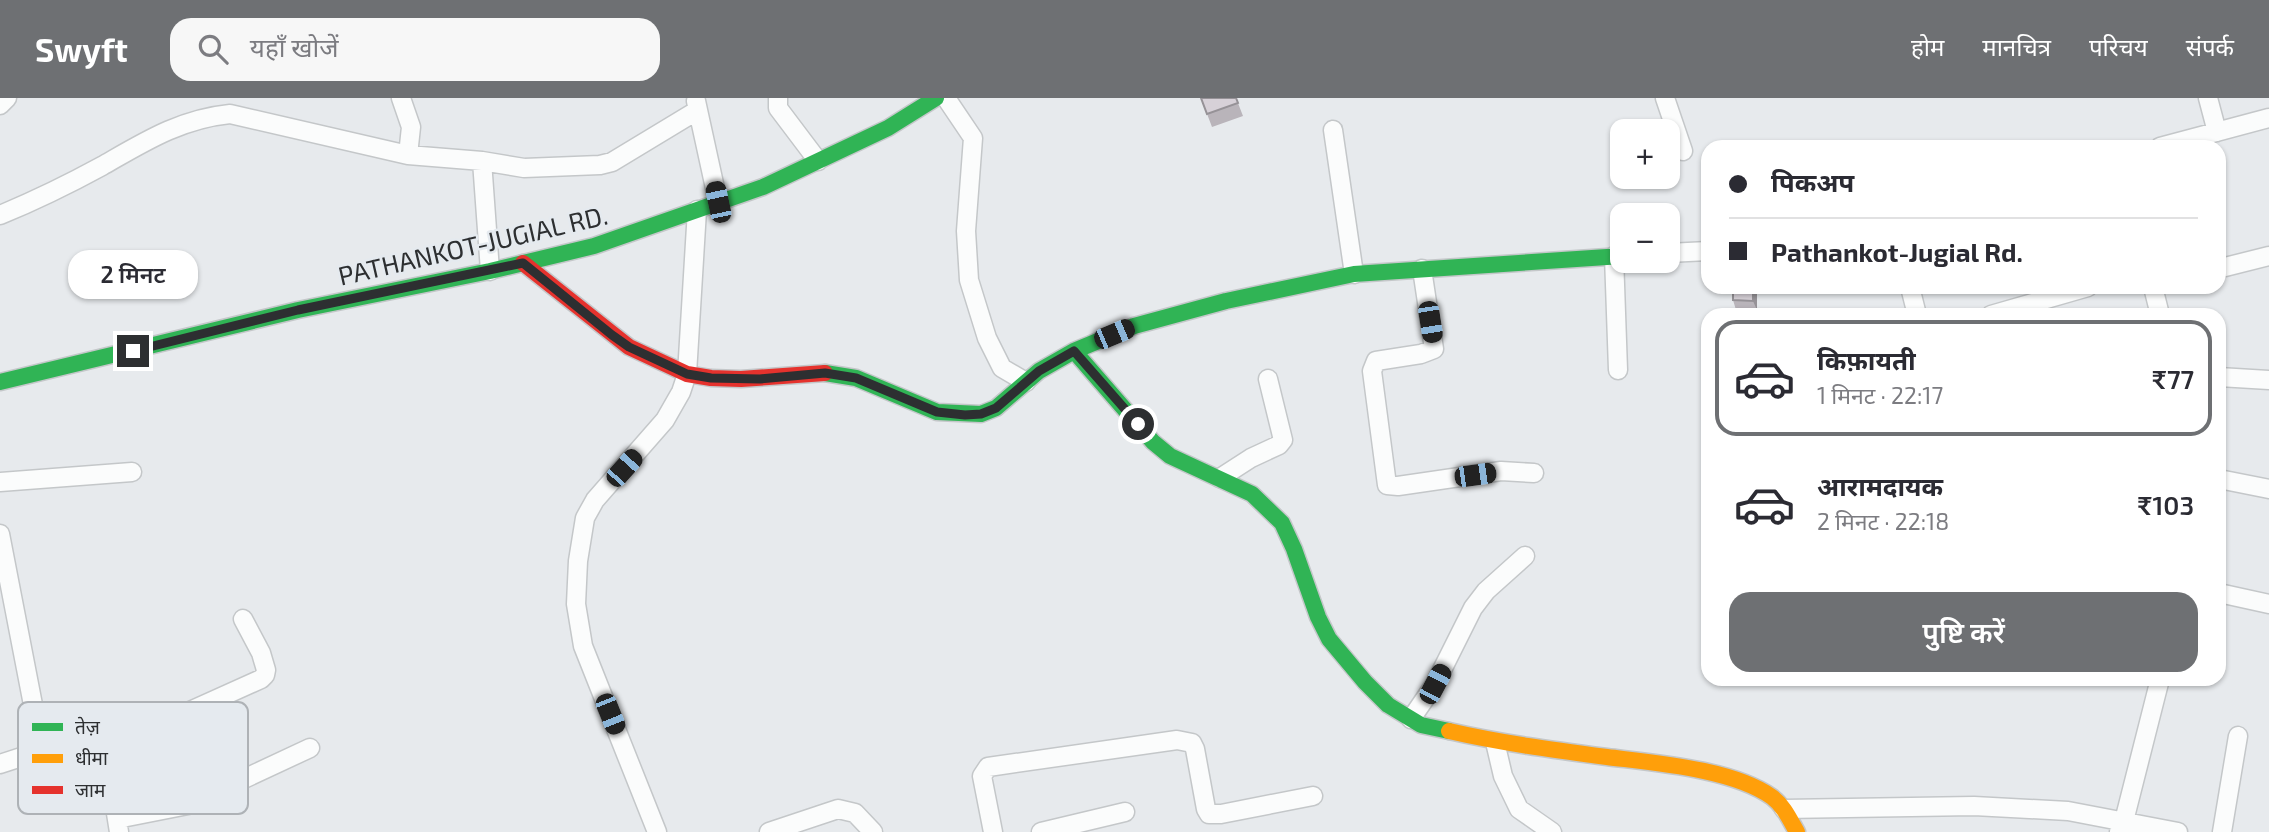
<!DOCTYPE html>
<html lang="hi">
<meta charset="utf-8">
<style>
body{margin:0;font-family:"Exo 2","Noto Sans Devanagari",sans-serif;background:#f7f7f7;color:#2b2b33;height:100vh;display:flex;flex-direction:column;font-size:26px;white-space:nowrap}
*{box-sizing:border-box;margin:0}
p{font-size:23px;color:#7c7c81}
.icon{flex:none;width:38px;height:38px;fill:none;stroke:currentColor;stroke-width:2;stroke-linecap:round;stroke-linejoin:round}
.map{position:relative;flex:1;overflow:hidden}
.panel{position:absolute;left:1701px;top:210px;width:525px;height:378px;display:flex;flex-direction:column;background:#fff;border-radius:21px;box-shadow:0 2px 5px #0004}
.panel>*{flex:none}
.guide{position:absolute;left:1701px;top:42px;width:525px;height:154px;border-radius:21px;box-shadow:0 2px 5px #0004;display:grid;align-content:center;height:154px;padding:0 28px;background:#fff}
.tools{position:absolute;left:1610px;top:21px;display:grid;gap:14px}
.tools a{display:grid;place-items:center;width:70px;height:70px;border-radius:14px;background:#fff;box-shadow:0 2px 5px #0004;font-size:35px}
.end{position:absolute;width:32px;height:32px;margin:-16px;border:9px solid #2d2f31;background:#fff;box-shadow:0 0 0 4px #fff}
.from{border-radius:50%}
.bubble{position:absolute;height:49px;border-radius:21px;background:#fff;box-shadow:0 2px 5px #0004;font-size:23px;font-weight:600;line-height:49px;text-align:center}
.car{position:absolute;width:21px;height:42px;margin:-21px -10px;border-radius:9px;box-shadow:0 0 5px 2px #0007;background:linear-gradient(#222 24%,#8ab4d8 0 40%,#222 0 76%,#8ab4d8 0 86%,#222 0)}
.guide b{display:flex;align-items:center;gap:24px;height:66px;font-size:26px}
.guide b+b{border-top:2px solid #e1e1e2}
.guide i{width:18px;height:18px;background:#2b2b33}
ul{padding:12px 0 0;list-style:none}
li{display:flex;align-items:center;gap:21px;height:116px;margin:0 14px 10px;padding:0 14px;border:4px solid transparent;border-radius:21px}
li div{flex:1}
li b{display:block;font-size:26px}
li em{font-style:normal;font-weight:600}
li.current{border-color:#6e7073}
li>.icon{width:63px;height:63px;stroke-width:1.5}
.action{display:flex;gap:14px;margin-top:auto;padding:14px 28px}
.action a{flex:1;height:80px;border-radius:21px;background:#6e7073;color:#fff;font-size:28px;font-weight:600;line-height:80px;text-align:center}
header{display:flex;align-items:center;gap:42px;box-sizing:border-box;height:98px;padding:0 35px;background:#6e7073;color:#fff}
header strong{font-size:33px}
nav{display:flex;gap:38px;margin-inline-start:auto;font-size:24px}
.search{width:490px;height:63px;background:#f7f7f7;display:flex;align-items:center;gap:18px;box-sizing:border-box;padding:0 24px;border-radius:21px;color:#7c7c81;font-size:26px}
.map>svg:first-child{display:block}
</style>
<header>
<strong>Swyft</strong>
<div class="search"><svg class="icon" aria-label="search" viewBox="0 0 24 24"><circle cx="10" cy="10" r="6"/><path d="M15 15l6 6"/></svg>यहाँ खोजें</div>
<nav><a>होम</a><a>मानचित्र</a><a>परिचय</a><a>संपर्क</a></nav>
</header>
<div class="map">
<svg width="2269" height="734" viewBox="0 0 2269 734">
<rect width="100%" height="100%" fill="#e7eaed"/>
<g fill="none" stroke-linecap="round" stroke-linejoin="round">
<defs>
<path id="street" d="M401,0L411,29L408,57L482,63L524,70L600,67L612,64L698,12
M778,0V10L818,63
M946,0L973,40L966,133L969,182L987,240L1002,270L1026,284
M1665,0L1683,53
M2208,0L2217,34
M696,3L718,104
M0,7L7,0
M1333,32L1354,176
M2160,49L2269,20
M482,63L490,173
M0,117C34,103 69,86 102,68C144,44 180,21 230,16L408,57
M1668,155L1708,153
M1614,158L1618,272
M2225,169L2269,158
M1422,171L1434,251L1421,256L1376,263L1372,273L1387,387L1398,388L1501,373L1534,375
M1910,189L1917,217
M2153,189L2160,217
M1991,217L2088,189
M2219,279L2269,282
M1220,380L1251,360L1279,347L1283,342L1268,281
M2219,381L2269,391
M0,384L132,374
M0,436L34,612L42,633L52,649
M2219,495L2269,506
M1411,621L1435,586L1473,510L1486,493L1525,458
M1495,644L1503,678L1519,711L1552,734
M105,647L119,734
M0,666L52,649L105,647L130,640L261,581L265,577L266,572L261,555L243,521
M1784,711L1974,708L2068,713L2178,734
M117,721L188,707L310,650
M657,734L583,548L576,506L578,463L585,420L595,402L665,322L681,294L687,276L697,112
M769,734L838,711L855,715L873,734
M993,734L982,678L988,669L1177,642L1192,645L1195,651L1206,711L1209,716H1221L1313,698
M1041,734L1125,714
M2119,734L2124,723L2160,581
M2222,734L2238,638"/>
<path id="fast" d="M1074,253L1153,344L1170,358L1252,396L1282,425L1294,451L1318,519L1329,541L1365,584L1388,607L1421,627L1449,633
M825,275L856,280L937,314L981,316L996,310L1039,273L1074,253L1134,228L1226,203L1354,176L1622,158
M0,284L298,212L490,173L594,148L763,89L888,30L936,0"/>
<path id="slow" d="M1449,633C1501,645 1554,652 1607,659C1655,665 1733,671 1772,699C1784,708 1790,722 1797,734"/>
<path id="jam" d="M523,165L629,249L687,276L711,280L741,281L825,275"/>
</defs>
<use href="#street" stroke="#c4c7c9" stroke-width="21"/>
<use href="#fast" stroke="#c4c7c9" stroke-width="19"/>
<use href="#slow" stroke="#c4c7c9" stroke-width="19"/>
<use href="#jam" stroke="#c4c7c9" stroke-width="19"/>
<use href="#street" stroke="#fbfcfc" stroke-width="18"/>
<use href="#fast" stroke="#30b455" stroke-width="16"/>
<use href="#slow" stroke="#ff9f0a" stroke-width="16"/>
<use href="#jam" stroke="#e5322d" stroke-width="16"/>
</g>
<path fill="#b9b4ba" d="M1201,0H1236L1243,18L1212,29Z
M1733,189H1757V212H1736L1733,202Z"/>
<path fill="#969297" d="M1753,189H1757V212L1753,203Z"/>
<path fill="#d7d1d8" stroke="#969297" stroke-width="2" d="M1201,0H1236L1238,5L1207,16Z
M1733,189H1753V203L1733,202Z"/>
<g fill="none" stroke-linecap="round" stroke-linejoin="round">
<path stroke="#2d2f31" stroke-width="9" d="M133,253L298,212L523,165L612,237L629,249L687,276L711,280L760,281L825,275L856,280L937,314L965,317L981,316L996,310L1039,273L1074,253L1138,326"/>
</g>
<g text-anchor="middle" stroke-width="5" stroke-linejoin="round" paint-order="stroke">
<g font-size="26" fill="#2d2f31" stroke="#e5eaef">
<text transform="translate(473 148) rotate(-13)" y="9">PATHANKOT-JUGIAL RD.</text>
</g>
</g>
<rect x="18" y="604" width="230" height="112" rx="10" fill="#e5eaef" stroke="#aeb2b6" stroke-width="2"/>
<rect x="32" y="625" width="31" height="8" fill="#30b455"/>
<rect x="32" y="656" width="31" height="9" fill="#ff9f0a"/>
<rect x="32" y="688" width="31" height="8" fill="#e5322d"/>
<g font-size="19" fill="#2d2f31">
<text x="75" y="636">तेज़</text>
<text x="75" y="667">धीमा</text>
<text x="75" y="699">जाम</text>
</g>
</svg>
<div class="tools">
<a>+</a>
<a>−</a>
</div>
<i class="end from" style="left:1138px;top:326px"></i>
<i class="end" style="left:133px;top:253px"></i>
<div class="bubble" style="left:68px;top:152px;width:130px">2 मिनट</div>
<i class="car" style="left:718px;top:104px;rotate:348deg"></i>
<i class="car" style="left:1430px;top:224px;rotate:171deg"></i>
<i class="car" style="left:1114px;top:236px;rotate:67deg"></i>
<i class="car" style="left:624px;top:370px;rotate:42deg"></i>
<i class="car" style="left:1475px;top:377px;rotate:82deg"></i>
<i class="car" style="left:1435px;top:586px;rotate:28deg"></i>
<i class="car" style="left:610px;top:616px;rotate:158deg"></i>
<div class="guide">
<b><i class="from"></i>पिकअप</b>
<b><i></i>Pathankot-Jugial Rd.</b>
</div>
<section class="panel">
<ul>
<li class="current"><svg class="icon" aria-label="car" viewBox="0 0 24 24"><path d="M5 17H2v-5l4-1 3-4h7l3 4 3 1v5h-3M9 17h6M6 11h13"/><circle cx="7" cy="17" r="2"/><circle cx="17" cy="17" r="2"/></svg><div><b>किफ़ायती</b><p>1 मिनट · 22:17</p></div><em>₹77</em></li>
<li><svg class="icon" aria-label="car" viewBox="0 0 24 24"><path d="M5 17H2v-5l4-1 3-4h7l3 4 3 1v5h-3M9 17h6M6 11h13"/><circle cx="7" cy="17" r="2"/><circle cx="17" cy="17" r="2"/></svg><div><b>आरामदायक</b><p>2 मिनट · 22:18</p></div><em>₹103</em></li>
</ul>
<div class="action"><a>पुष्टि करें</a></div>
</section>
</div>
